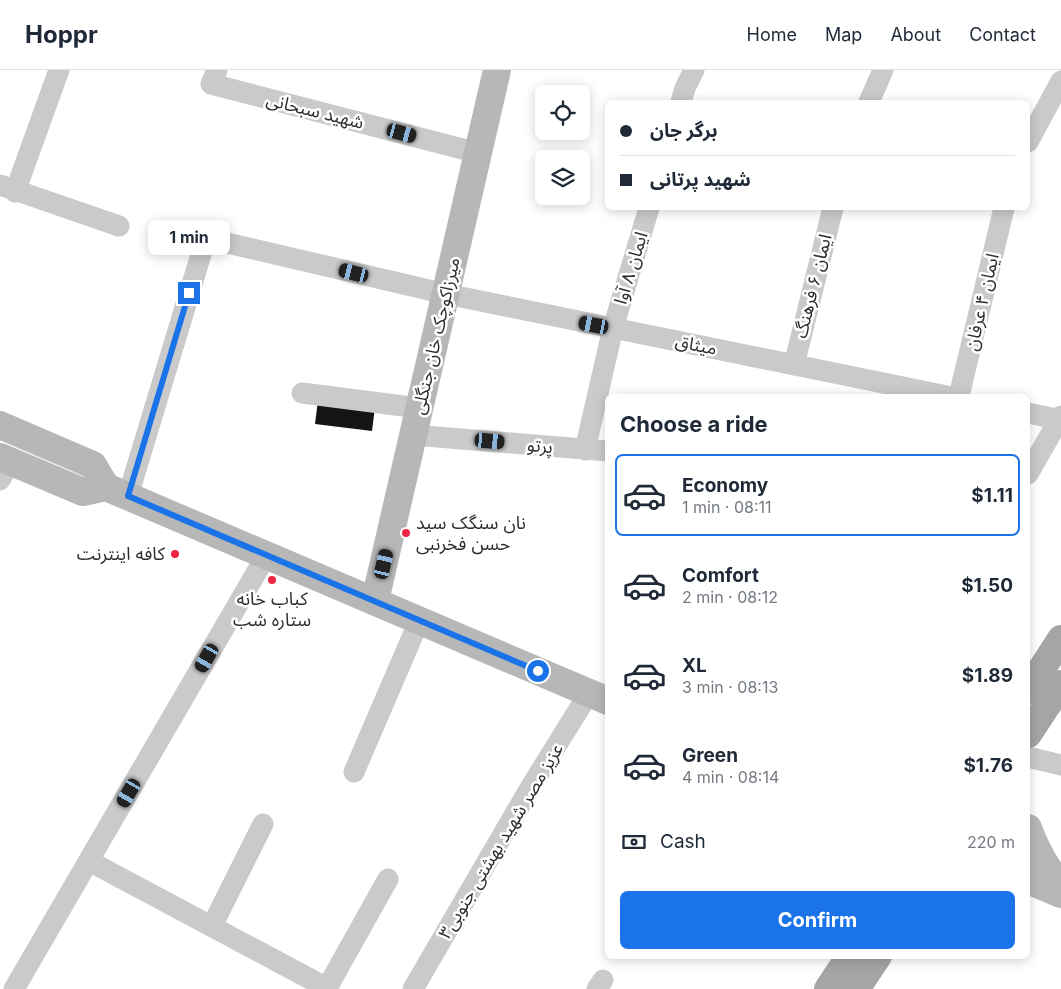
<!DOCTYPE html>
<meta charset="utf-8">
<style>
body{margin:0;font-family:Inter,"Noto Sans Arabic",sans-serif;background:#f6f6f7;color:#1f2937;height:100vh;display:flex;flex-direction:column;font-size:19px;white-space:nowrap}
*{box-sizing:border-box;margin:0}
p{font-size:16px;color:#747a83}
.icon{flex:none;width:28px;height:28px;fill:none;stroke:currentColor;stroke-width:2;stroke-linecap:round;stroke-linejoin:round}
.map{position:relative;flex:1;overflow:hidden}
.panel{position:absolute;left:605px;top:324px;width:425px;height:565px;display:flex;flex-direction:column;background:#fff;border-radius:8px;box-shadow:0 2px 12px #0003}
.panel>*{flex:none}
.top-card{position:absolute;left:605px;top:30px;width:425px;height:110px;border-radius:8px;box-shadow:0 2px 12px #0003;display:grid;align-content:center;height:110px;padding:0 15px;background:#fff}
.buttons{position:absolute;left:535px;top:15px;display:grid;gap:10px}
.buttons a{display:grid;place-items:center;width:55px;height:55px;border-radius:8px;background:#fff;box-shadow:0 2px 12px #0003;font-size:25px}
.end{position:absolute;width:22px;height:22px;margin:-11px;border:6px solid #1a73e8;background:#fff;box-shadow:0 0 0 2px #fff}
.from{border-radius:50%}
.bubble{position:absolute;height:35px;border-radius:8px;background:#fff;box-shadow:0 2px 12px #0003;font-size:16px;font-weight:700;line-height:35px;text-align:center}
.car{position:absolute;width:15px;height:30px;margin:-15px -8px;border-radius:6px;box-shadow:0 0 4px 1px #0007;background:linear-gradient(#222 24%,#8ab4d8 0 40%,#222 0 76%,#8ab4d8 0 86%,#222 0)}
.top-card b{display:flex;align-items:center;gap:18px;height:48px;font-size:19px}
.top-card b+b{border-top:1px solid #e0e1e3}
.top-card i{width:12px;height:12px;background:#1f2937}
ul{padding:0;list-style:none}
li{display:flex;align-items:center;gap:15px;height:82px;margin:0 10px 8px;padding:0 5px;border:2px solid transparent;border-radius:8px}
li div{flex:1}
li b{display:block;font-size:19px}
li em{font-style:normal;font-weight:700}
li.current{border-color:#1a73e8}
li>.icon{width:45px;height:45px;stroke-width:1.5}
h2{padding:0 15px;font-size:22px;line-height:60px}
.pay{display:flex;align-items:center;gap:12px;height:55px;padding:0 15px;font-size:19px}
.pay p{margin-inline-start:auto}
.primary-button{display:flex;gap:10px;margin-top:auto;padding:10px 15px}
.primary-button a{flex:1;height:58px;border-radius:8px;background:#1a73e8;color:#fff;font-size:20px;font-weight:700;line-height:58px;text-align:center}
header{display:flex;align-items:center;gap:30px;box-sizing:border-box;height:70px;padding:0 25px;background:#fff;border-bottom:1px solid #e0e1e3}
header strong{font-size:24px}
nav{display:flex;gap:28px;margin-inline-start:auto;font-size:18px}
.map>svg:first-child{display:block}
</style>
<header>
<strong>Hoppr</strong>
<nav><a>Home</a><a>Map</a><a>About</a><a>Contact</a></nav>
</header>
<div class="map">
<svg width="1061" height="919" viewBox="0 0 1061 919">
<rect width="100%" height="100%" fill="#fff"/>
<path fill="#141414" d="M318,330L375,337L372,361L315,354Z"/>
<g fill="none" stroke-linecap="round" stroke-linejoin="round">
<path stroke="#cacaca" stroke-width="21" d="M217,0L211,14L478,83
M681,32L685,18L694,0
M869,32L883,0
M1028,72L1061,11
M0,115L119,156
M15,122L59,0
M206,168L446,224L947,326
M794,295L833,138
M302,323L419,338
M959,326L1004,138
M1028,343L1061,350
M413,365L608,381
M585,380L613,258L649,138
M1028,404L1061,346
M0,410L10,392
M128,426L206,168L174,163
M1028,687L1061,695
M354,702L419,551
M89,791L329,919
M212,856L263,754
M327,918L388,809
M14,919L266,486
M413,919L530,718L589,623
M597,919L603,910"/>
<path stroke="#b7b7b7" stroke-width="28" d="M0,355L93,395L106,417
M0,387L83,422L106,417L608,631
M375,531L497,0
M1028,758C1036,780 1047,799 1061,817
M1028,810L1061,824"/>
<path stroke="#a5a5a5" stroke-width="28" d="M1028,620L1061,569
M1028,664L1061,614
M828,919L850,886
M856,919L878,886"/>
</g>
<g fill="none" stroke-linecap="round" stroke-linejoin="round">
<path stroke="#1a73e8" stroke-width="6" d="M189,223L128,426L538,601"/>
</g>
<g fill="#ed2542" stroke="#fff" stroke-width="2">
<circle cx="406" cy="463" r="5"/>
<circle cx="175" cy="484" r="5"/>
<circle cx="272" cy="510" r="5"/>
</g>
<g text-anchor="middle" stroke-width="5" stroke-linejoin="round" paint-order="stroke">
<g font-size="18" fill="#2d2d2d" stroke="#fff">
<text transform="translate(315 41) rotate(14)" y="6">شهید سبحانی</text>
<text transform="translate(631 198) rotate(-73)" y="6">ایمان ۸ آوا</text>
<text transform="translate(813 216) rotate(-76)" y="6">ایمان ۶ فرهنگ</text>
<text transform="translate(982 232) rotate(-77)" y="6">ایمان ۴ عرفان</text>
<text transform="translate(436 266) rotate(-77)" y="6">میرزاکوچک خان جنگلی</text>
<text transform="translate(696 275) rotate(11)" y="6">میثاق</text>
<text transform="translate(540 376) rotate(5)" y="6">پرتو</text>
<text transform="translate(501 771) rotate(-59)" y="6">عزیز مصر شهید بهشتی جنوبی۳</text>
</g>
<g font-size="18" fill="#2d2d2d" stroke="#fff" text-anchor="start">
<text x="416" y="459">نان سنگک سید<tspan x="416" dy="21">حسن فخرنبی</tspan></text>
<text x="165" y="490" text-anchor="end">کافه اینترنت</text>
<text x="272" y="535" text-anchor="middle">کباب خانه<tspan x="272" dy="21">ستاره شب</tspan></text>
</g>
</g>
</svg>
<div class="buttons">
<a><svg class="icon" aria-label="locate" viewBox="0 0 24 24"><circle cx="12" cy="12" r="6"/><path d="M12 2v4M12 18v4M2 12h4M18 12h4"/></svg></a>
<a><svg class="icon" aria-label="layers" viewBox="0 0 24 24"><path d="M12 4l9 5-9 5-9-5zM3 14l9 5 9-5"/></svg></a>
</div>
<i class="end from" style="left:538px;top:601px"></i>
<i class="end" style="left:189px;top:223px"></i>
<div class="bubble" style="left:148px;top:150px;width:82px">1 min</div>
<i class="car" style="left:402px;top:63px;rotate:105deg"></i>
<i class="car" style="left:354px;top:203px;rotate:284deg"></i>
<i class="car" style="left:594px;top:255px;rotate:281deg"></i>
<i class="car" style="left:490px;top:371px;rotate:95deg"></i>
<i class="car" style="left:384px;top:494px;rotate:13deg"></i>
<i class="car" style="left:207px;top:588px;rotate:210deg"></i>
<i class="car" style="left:129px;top:723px;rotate:210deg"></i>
<div class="top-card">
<b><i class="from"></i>برگر جان</b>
<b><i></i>شهید پرتانی</b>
</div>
<section class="panel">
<h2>Choose a ride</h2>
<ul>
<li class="current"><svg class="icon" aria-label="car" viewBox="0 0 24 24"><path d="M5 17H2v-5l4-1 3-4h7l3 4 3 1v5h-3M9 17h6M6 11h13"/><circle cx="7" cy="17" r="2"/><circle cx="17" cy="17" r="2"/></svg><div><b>Economy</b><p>1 min · 08:11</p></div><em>$1.11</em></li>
<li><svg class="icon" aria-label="car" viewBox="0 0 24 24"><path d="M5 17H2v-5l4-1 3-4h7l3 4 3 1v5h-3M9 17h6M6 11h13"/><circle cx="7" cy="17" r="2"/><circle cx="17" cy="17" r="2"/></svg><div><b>Comfort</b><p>2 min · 08:12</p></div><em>$1.50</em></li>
<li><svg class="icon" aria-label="car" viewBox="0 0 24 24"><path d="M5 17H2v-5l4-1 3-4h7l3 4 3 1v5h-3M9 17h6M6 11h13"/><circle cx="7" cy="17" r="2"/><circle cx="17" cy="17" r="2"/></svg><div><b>XL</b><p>3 min · 08:13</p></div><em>$1.89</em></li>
<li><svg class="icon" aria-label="car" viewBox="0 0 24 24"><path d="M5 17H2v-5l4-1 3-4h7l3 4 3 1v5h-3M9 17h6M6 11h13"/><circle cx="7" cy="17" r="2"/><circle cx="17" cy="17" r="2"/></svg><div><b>Green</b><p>4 min · 08:14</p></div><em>$1.76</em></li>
</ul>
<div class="pay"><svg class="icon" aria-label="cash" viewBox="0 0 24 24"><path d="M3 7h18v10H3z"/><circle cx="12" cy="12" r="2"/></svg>Cash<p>220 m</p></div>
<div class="primary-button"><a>Confirm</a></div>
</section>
</div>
